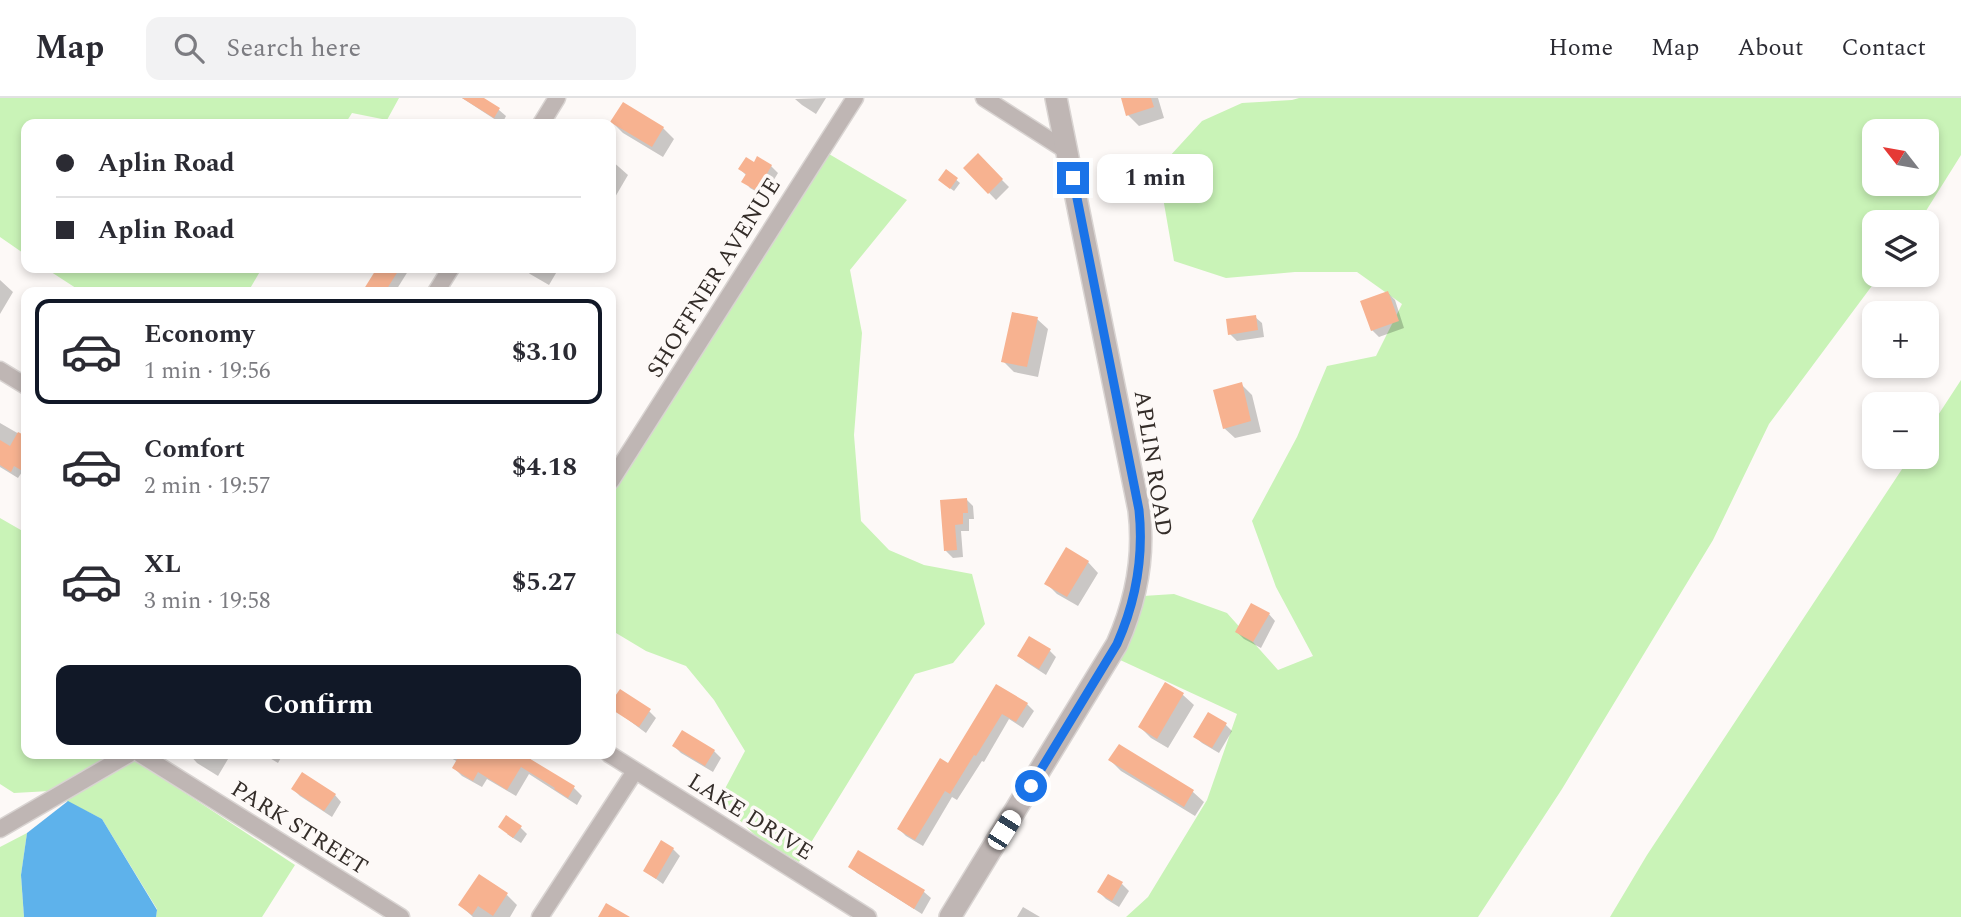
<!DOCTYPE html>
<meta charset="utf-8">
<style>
body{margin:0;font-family:Spectral,serif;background:#f2f2f3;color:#2b2b33;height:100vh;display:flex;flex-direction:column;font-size:26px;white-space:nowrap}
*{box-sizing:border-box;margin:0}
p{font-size:23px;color:#7c7c81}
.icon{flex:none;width:38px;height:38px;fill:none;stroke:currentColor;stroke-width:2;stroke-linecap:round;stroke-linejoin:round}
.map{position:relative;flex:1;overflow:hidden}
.sheet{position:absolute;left:21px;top:189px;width:595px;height:472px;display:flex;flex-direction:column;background:#fff;border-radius:14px;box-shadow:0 4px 10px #0003}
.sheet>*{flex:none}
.guide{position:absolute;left:21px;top:21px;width:595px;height:154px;border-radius:14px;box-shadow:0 4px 10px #0003;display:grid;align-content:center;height:154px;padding:0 35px;background:#fff}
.needle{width:46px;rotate:301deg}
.controls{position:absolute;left:1862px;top:21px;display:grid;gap:14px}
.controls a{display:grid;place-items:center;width:77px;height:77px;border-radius:14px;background:#fff;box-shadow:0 4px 10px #0003;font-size:35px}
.end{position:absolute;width:32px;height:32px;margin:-16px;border:9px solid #1a73e8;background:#fff;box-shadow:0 0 0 4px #fff}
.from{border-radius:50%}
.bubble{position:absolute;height:49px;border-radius:14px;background:#fff;box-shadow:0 4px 10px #0003;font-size:23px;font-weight:700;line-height:49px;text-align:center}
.car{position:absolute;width:21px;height:42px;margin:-21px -10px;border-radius:9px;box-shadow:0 0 5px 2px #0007;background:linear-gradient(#fff 24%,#345 0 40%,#fff 0 76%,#345 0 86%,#fff 0)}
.guide b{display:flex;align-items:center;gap:24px;height:66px;font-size:26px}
.guide b+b{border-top:2px solid #e1e1e2}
.guide i{width:18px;height:18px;background:#2b2b33}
ul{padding:12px 0 0;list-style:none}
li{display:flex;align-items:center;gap:21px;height:105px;margin:0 14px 10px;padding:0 21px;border:4px solid transparent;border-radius:14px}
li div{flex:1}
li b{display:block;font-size:26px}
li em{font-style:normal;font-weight:700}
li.active{border-color:#111827}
li>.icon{width:63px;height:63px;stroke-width:1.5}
.button{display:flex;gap:14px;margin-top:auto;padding:14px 35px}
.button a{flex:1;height:80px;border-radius:14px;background:#111827;color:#fff;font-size:28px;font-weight:700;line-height:80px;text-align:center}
header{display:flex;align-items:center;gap:42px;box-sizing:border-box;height:98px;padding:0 35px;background:#fff;border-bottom:2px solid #e1e1e2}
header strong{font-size:33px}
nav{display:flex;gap:38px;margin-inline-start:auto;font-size:24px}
.search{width:490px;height:63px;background:#f2f2f3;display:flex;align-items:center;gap:18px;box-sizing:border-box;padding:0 24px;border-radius:14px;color:#7c7c81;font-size:26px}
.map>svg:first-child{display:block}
</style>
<header>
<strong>Map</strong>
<div class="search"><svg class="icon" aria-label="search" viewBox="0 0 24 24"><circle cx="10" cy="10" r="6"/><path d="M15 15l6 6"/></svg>Search here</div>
<nav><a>Home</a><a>Map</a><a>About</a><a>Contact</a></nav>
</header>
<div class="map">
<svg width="1961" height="819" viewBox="0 0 1961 819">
<rect width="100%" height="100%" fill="#fdf9f7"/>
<path fill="#c9f3b7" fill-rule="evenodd" d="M0,0H399L387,22L352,15L345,26H26V157L0,139Z
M1299,0H1961V57L1919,124H1874V177H1880L1769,326L1713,442L1562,691L1478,819H1126L1148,799L1207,702L1237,616L1118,561L1143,498L1174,496L1227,515L1278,572L1313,558L1276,489L1252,423L1297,339L1327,268L1376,258L1402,206L1357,174H1295L1226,180L1174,163L1158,71L1202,23L1242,5L1292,2ZM1874,33H1927V86H1874Z
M829,56L907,102L850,172L862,235L854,337L861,423L889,452L924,467L972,476L985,526L953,565L915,576L799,764L759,741L719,702L745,653L714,602L686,568L646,553L611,532V399Z
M45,170H262L248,194H82Z
M1961,282V819H1610L1647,757L1910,359H1927V334Z
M0,420L26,435V656H115L50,693L14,695L0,686Z
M135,662L295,767L262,819H156L157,811L102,721L66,703Z
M27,735L21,777L24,819H0V749Z"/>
<path fill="#5eb2eb" d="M68,703L102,721L157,812L156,819H24L21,777L27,735Z"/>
<path fill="#0003" d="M462,0H481L499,12L506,18L502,26Z
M826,0L816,16L802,7L795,1Z
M1122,0H1158L1164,20L1139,28L1128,17Z
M612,24L663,30L674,41L663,59L623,35Z
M978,58L1009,89L996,102L965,70Z
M611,62L628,77L611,106Z
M754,66L771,68L778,75L764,98L750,90L744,83L747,78L740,71Z
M947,74L960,85L954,93L943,85Z
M379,170H410L395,194H364Z
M524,170H559L549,187L530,176Z
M0,182L13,194L0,216Z
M1388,195L1395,202L1404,230L1379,239L1372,232Z
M1255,219L1262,225L1264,239L1237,243L1230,236Z
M1037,221L1048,231L1038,279L1014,274L1003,263Z
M1241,286L1252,297L1261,334L1235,340L1224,330Z
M0,325L26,340V376L22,374L18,380L0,369Z
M966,401L973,408L974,421H969V433H961L963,459L953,460L946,453L942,403Z
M1088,464L1098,475L1078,508L1057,496L1046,485Z
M1269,516L1275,523L1261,550L1244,541L1237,534Z
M1050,553L1056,559L1046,577L1026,564L1019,558Z
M1166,586L1183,597L1194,607L1168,650L1151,640L1140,629Z
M997,588L1027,606L1034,613L1023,630L1009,621L984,664L982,663L957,702L952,699L923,748L906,738L899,731L949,667Z
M620,593L649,613L656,620L646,635L611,609Z
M1225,626L1232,633L1219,655L1202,645L1195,639Z
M674,648L714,653L721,660L713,674L681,655Z
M189,656H231L218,678L197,665Z
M263,656H283L278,665Z
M444,656H522L574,690L582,698L577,707L529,676L516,698L487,681L482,689L462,678L454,670L458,664Z
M1110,662L1193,694L1204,704L1195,718L1121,673Z
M293,691L335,697L341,704L332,719L300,698Z
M520,729L527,736L521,745L507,736Z
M673,751L680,758L663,786L645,773Z
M859,754L924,794L931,800L922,816L857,775L850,769Z
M1122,786L1129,793L1119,809L1106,801L1099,794Z
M507,797L517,807L510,819H473L460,807Z
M1023,809L1040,819H1017Z"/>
<path fill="#f7b290" d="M462,0H484L500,10L494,20Z
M1121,0H1151L1154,9L1126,18Z
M623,4L664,29L652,49L610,24Z
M978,55L1003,81L988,96L963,70Z
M757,58L772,67L757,93L741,84L746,76L738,71L746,59L754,64Z
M946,71L958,80L950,91L938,82Z
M377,170H400L385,194H362Z
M1388,193L1399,223L1371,233L1360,203Z
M1012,214L1038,219L1027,269L1001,264Z
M1256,217L1258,232L1228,237L1226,221Z
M1242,284L1251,323L1223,331L1213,292Z
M18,334L26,338V375L14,368L11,374L0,367V342L10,348Z
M967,400L968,415H963V426L955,427L957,452L944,453L940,402Z
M1066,449L1089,463L1067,499L1044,486Z
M1251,505L1270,515L1253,544L1235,534Z
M1029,538L1051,551L1039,571L1017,558Z
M1165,584L1184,595L1157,641L1138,629Z
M996,586L1028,605L1016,624L1002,616L976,658L974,657L950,696L945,693L915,742L897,731L940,660L948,665Z
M620,591L651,611L639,629L611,611V604Z
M1208,614L1227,625L1212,650L1193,639Z
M682,632L715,652L705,668L672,648Z
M1119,646L1194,692L1184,709L1108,662Z
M460,656H528L527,659L575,688L568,700L554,691L555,690L521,669L507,692L478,674L473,683L452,670Z
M302,674L336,696L324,713L291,691Z
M506,717L522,728L513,740L498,729Z
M661,742L674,750L656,781L643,773Z
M858,752L925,792L914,811L848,769Z
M479,776L508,795L493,818L478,808L472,817L458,807Z
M1108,776L1123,784L1112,803L1097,794Z
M606,805L630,819H598Z"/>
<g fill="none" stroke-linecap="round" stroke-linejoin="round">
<defs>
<path id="minor" d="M984,0L1067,53
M541,26L557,0
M436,194L451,170
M0,272L26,288
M611,383L855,0
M140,656L401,819
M609,656L868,819
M0,731L129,656
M540,819L635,673"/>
<path id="tertiary" d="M950,819L1117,546C1136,503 1145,460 1139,412L1056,0"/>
</defs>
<use href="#minor" stroke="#d9d4d2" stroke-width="19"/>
<use href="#tertiary" stroke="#d9d4d2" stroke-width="24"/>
<use href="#minor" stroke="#bfb6b4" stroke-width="16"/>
<use href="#tertiary" stroke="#bfb6b4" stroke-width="21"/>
</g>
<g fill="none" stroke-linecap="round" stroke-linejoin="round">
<path stroke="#1a73e8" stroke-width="9" d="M1031,688L1117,546C1136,503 1144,460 1139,412L1073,80"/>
</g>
<g text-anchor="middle" stroke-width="7" stroke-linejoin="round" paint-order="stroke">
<g font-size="23" fill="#342d29" stroke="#fdf9f7">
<text transform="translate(713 179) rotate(-58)" y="8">SHOFFNER AVENUE</text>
<text transform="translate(1154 365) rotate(81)" y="8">APLIN ROAD</text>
<text transform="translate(751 718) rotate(32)" y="8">LAKE DRIVE</text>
<text transform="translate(300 729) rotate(32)" y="8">PARK STREET</text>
</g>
</g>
</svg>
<div class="controls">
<a><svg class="needle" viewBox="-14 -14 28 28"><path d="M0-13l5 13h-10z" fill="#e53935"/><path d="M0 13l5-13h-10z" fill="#7c7c81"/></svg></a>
<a><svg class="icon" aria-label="layers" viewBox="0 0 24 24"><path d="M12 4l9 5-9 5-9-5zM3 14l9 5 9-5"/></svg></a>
<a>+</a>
<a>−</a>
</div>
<i class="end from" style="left:1031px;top:688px"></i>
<i class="end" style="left:1073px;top:80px"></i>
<div class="bubble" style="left:1097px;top:56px;width:116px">1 min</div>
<i class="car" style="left:1004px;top:732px;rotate:32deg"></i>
<div class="guide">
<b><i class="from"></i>Aplin Road</b>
<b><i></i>Aplin Road</b>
</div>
<section class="sheet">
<ul>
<li class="active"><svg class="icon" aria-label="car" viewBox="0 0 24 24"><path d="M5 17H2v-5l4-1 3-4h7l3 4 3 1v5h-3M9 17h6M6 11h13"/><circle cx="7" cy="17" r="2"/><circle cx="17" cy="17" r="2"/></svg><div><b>Economy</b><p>1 min · 19:56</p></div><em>$3.10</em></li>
<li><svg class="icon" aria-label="car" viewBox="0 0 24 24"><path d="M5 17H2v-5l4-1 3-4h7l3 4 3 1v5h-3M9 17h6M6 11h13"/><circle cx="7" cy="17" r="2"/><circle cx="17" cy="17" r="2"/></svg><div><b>Comfort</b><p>2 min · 19:57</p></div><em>$4.18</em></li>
<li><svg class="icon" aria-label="car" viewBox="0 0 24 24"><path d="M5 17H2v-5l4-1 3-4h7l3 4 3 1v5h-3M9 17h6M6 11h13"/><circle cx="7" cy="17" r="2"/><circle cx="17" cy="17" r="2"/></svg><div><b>XL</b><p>3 min · 19:58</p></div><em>$5.27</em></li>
</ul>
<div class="button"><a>Confirm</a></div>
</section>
</div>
